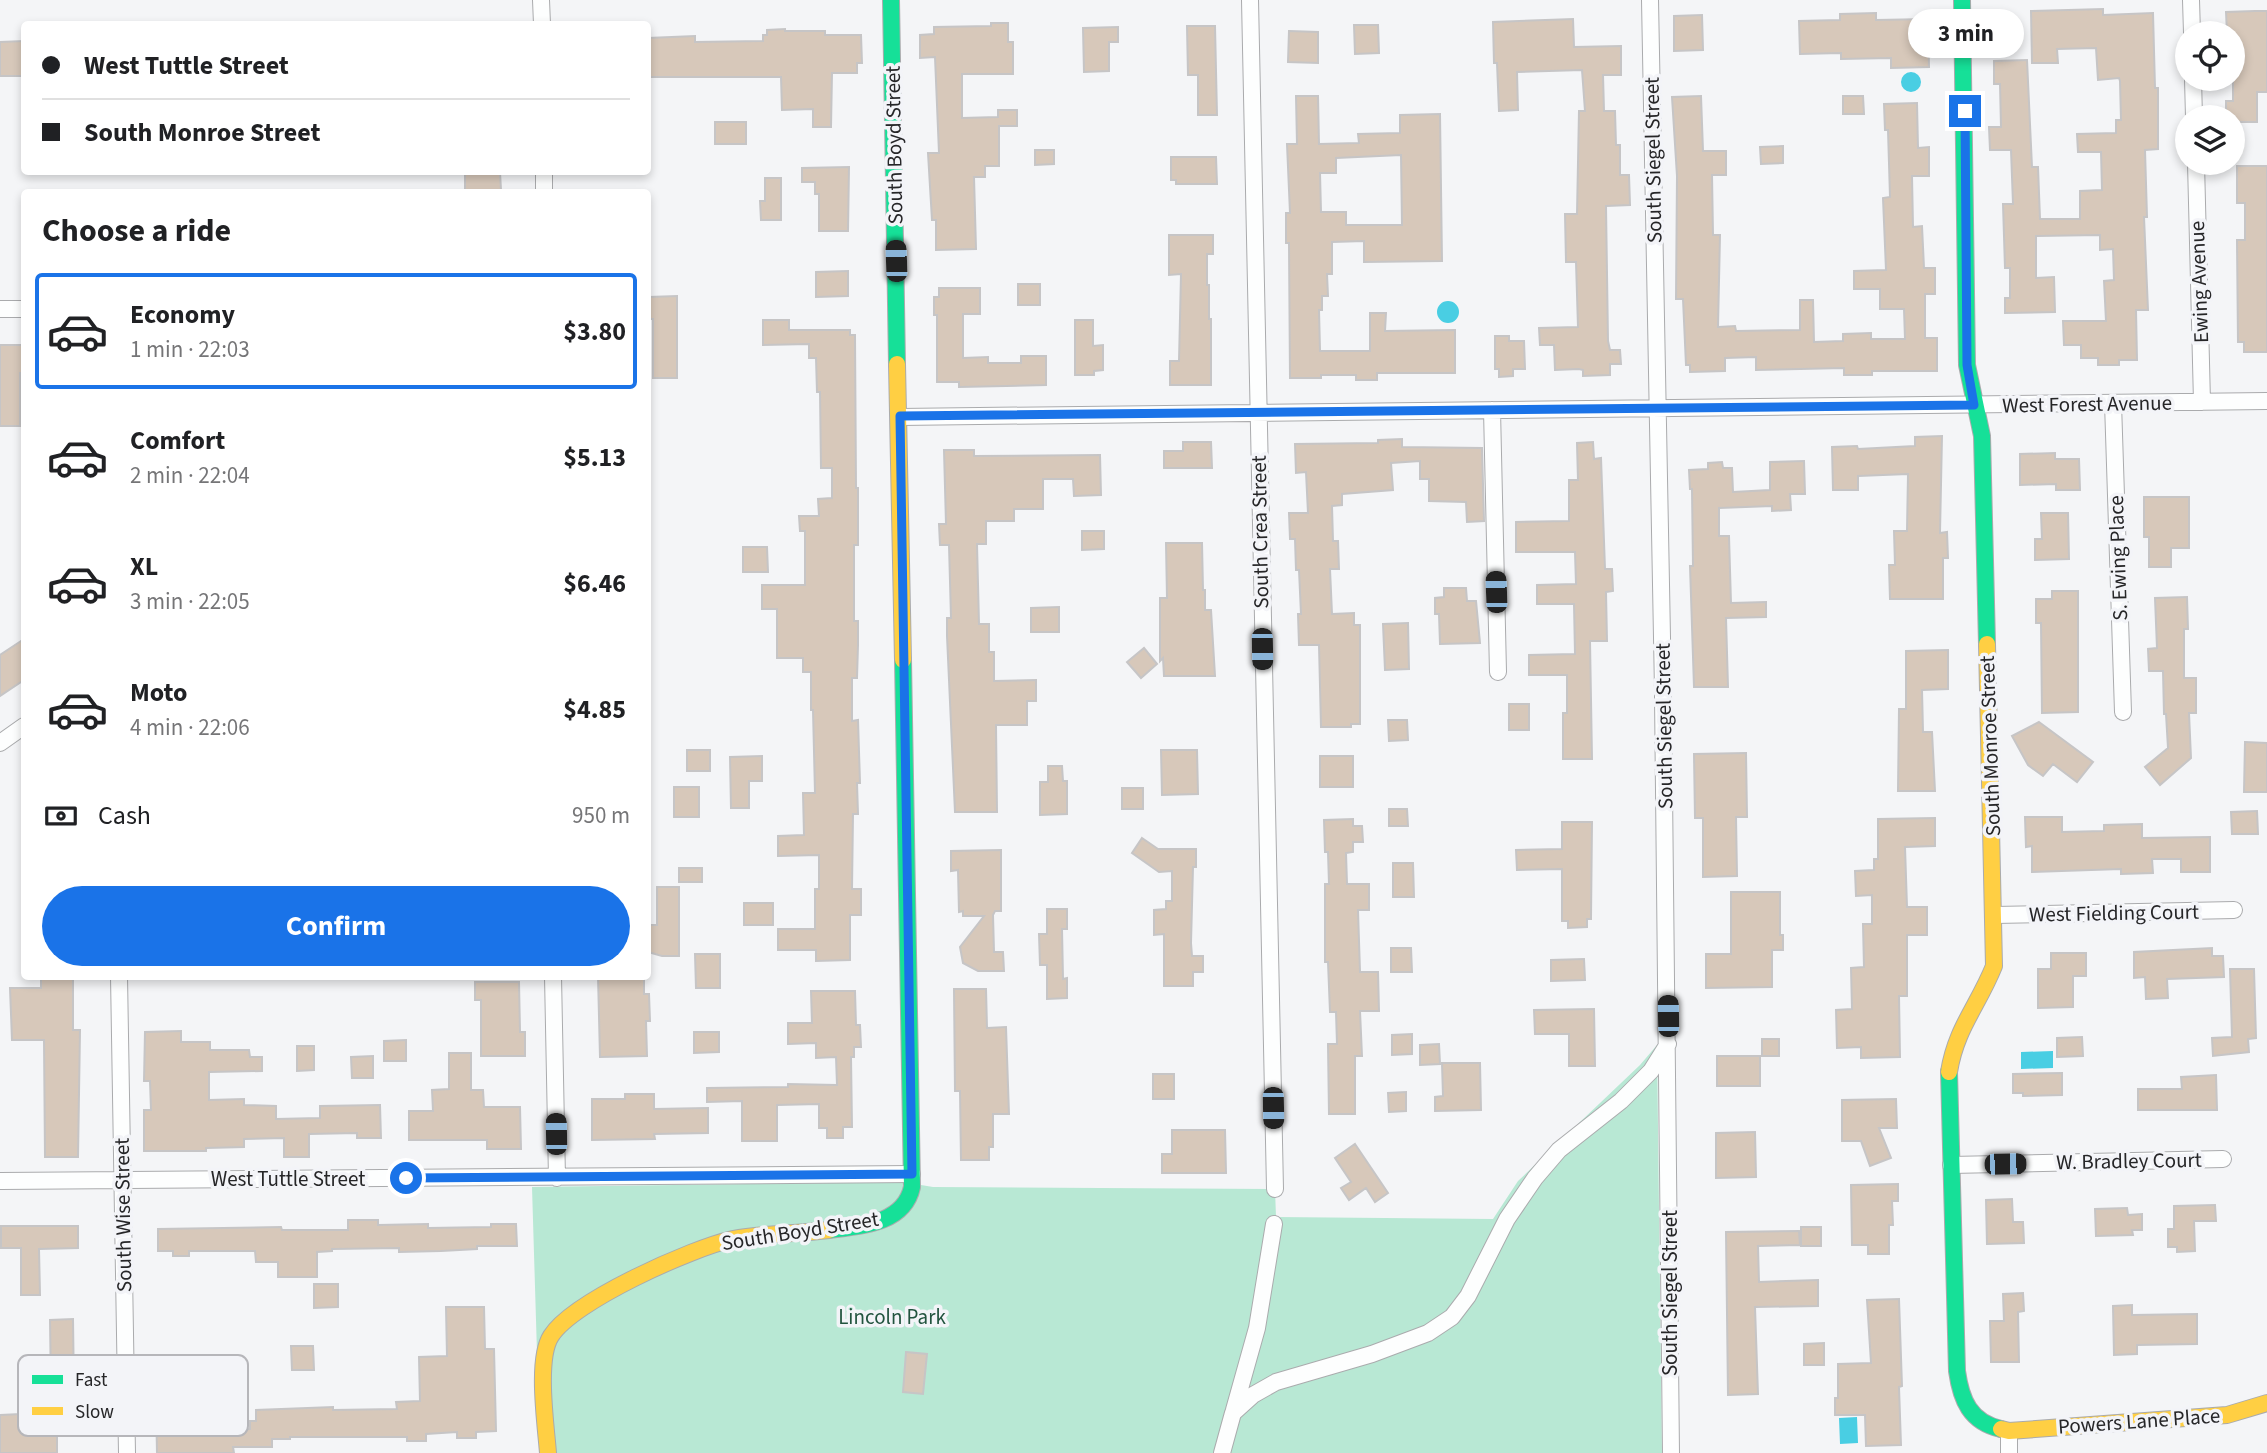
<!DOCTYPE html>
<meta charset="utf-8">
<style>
body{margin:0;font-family:"Source Sans 3",sans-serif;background:#f6f6f6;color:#202124;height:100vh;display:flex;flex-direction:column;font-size:26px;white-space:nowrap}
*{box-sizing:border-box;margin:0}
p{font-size:23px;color:#757577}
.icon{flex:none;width:38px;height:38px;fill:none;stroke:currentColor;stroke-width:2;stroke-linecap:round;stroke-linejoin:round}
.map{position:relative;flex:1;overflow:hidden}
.drawer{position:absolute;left:21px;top:189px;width:630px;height:791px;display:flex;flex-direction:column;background:#fff;border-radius:7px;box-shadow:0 4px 10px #0003}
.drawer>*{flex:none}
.hud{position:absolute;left:21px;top:21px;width:630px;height:154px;border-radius:7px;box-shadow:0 4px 10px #0003;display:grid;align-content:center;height:154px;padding:0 21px;background:#fff}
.controls{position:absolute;left:2175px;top:21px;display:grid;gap:14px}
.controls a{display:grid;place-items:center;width:70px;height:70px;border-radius:50%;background:#fff;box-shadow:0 4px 10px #0003;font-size:35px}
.end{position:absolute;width:32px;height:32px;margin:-16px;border:9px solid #1a73e8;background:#fff;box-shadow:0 0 0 4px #fff}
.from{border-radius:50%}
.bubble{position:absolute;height:49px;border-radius:24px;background:#fff;box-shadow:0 4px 10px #0003;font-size:23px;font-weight:700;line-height:49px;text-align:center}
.car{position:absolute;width:21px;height:42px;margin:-21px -10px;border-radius:9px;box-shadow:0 0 5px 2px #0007;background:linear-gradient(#222 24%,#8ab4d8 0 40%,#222 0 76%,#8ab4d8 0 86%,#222 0)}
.hud b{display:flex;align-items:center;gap:24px;height:66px;font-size:26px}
.hud b+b{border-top:2px solid #e0e0e0}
.hud i{width:18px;height:18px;background:#202124}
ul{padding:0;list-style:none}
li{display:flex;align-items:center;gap:21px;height:116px;margin:0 14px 10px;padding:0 7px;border:4px solid transparent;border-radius:7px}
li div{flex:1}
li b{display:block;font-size:26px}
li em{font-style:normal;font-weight:700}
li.current{border-color:#1a73e8}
li>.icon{width:63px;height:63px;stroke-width:1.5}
h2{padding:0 21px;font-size:32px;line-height:84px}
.pay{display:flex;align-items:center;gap:18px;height:77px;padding:0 21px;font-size:26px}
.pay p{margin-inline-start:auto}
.cta{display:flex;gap:14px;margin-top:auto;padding:14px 21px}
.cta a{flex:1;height:80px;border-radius:42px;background:#1a73e8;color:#fff;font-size:28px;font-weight:700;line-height:80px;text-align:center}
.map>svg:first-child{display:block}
</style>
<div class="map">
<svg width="2267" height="1453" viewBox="0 0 2267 1453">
<rect width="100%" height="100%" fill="#f4f5f7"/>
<path fill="#b8e8d4" d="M1657,1045L1662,1453H540L532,1187L903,1182L933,1187L1275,1189L1276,1217L1493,1219L1518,1181L1640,1065Z"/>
<path fill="#49cee3" d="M1901 82a10 10 0 1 1 20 0a10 10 0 1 1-20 0Z
M1437 312a11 11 0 1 1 22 0a11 11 0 1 1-22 0Z
M2053,1051V1068L2021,1069V1052Z
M1857,1417L1858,1443L1840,1444L1839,1418Z"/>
<path fill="#d7c8ba" stroke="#c6c5c6" stroke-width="2" fill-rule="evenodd" d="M2103,9V15L2153,13L2155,88H2158V149L2145,150L2147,217H2144L2148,310H2136L2137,360H2119V365H2098V358H2081V345H2064L2063,321H2106L2104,281L2114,280L2113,249L2100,250V235L2036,236V278L2054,277L2055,312L2005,313V298H2010V268H2005L2003,204H2013L2011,150H1990L1989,127H2001L2000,84H1994V61L2027,60L2032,167H2038L2040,219H2080V191L2102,190L2101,152H2078L2077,134L2116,133V120H2121L2120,81L2119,78L2098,80L2096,48L2057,49L2058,63H2032L2031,11Z
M2255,11H2267V92H2257V122H2233V117H2226V101H2233V33H2227L2226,12Z
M1876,13V20L1928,19L1929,67L1891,68V58L1841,59V53L1800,54L1799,21L1840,20V14Z
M1702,15L1703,50L1674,51V16Z
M1573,19L1574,47L1621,46V75H1603L1604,111H1615L1616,145H1620V175H1629L1630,205L1606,206L1608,341L1610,350H1620L1621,364H1610V375L1583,376V370L1579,369L1555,370L1554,345H1540L1539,328L1578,327L1576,262H1566L1565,214H1577L1579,111H1585L1582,70L1517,72L1518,110L1499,111L1497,63H1494L1493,22Z
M991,23H1008V42H1013V74H962V118L998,117V110H1017V126H999V166H985V177H974L976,249L936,250V220H932L928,153H939L935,57L920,58V35L934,34V27L991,26Z
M1354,25H1378L1379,53L1355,54Z
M1187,26H1215L1217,115H1198V75H1188Z
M1118,27V42H1109V71L1084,72L1083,28Z
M785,29V31H825V35H861L862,63H857V73H832L831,127H813V109L782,110L781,77H648V38L695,36V42L763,41V35H767V30Z
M1289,31L1318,32V63L1288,62Z
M24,41V76H0V42Z
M1296,96H1318L1319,144L1359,143L1358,134L1400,133V115L1440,114L1442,261L1364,262V241L1332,242V274H1327L1328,296H1322V310H1319L1320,351H1370V313H1386L1385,331L1455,330V373H1377V380H1356V375H1321V378H1290L1289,243H1286V213H1290L1287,144H1297ZM1401,155L1402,225H1346V212H1321L1320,173H1336V158Z
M1701,96L1703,151H1726V175H1712L1713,235H1720L1718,327L1735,326L1736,331L1800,330V300H1813L1814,342L1843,341V334L1871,333V339H1905L1904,309H1880V289H1854V271L1886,270L1883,198L1890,197L1888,130H1885L1884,104L1917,103L1918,148L1929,147V176H1912L1913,227L1922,226L1924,268H1935V294H1925V338H1937V371H1872V375H1844V368L1756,370V357L1725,358V371L1690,372V365H1686L1683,299H1676L1677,176L1672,97Z
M1843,96H1863L1864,114H1843Z
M715,122H746V144H715Z
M1783,146V163L1761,164L1760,147Z
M1035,150H1054V164L1035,165Z
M1171,157H1216L1217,184H1176V180H1171Z
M2237,166H2267V352H2244V342H2238L2237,240H2245V203H2237Z
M849,167L848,231H819V194H815V182H802V168Z
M465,172H500L501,190H465Z
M765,178H781V220H761L760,201H765Z
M1169,235H1213V254H1207V285H1209V319H1211V385H1170V361H1179L1181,274L1169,275Z
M848,271V296L816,297V272Z
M1018,284H1040V305H1018Z
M939,288H980V314H963V358L988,357V363H1021V356H1046V385L959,387V382H937V315H934V297H939Z
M677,296V378H653V319H649V297Z
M763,320H789V330H850V335H855L856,488H858V545H854V621H858V645L857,678H852V721L858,720L860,783H857L858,814H853L852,889H861V915H850V960L816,961V950H778V929H815V889H819V855L778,856V836L804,835L803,793H815L813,710H811V672H803V658H777V609H762V585H805V531H800L799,516H819L818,499L832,498V468H821L820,392H817L816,358H809V344L763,345Z
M1075,320H1093V346L1103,345V370L1094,371V375H1075Z
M1495,336H1509V341H1524L1525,369H1513V376L1499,377V369H1495Z
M0,345H24V373H20V426H0Z
M1942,436L1940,533L1947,532L1948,558H1943V599H1890L1889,565H1895L1894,531H1907L1908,474L1858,476V490H1833L1832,447L1857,446L1858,449L1915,446V437Z
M1402,439V447L1482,448L1484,521L1467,522L1466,502L1429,501V479H1420V461L1391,463L1393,490L1342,494V505L1332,506L1333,541H1338L1339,569H1330L1332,614L1354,613V625H1360V724H1351V727H1321L1319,645H1299L1298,614H1301L1299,570H1296L1295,539H1290L1289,513H1308L1306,472L1296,473L1295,444L1378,443V440Z
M1183,442H1211L1212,468H1164V451H1183Z
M1593,442L1594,459L1601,458L1605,569H1612L1613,591L1606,592L1607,641H1590L1592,759H1563V713H1567V675H1529V655L1575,654L1574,604H1537V585L1576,584L1575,552H1516V522L1569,521V480H1578L1577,443Z
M944,450H974V456L1100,455L1101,495L1074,496L1073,479H1043V509H1014V521H986V544H977L979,624H989V652H994V681L1036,680V701H1027V725H996L997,812H955L947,636V618H951L949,545H940L939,524H946Z
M2055,453V459H2079L2080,490H2056V484L2020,485V454Z
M1804,461L1805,494H1790L1791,510L1772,511V506L1719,508V536H1729L1731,603L1766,602V617L1726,618L1728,687H1694L1690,566H1693L1692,489H1690L1689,470L1708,469V463L1722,462L1723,468H1732L1733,492L1770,490V462Z
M2144,497H2189V548H2171V567H2149V537H2144Z
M2041,513H2068L2069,559L2035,560V539H2042Z
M1082,531H1104V549L1082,550Z
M1166,543H1202L1203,590H1205V610H1211L1215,676H1164L1163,658L1160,661V598H1167Z
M743,547H767L768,572H743Z
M1444,588H1466L1467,601H1476L1480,643L1440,644L1439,614H1435V598L1444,597Z
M2052,591H2078V712L2042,713L2041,623H2036V599H2052Z
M2187,597L2188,629H2184V678H2196V713H2189L2191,758L2160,785L2145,767L2168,748L2166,714H2164L2163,671H2149L2148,649L2157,648L2155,598Z
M1059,607V632H1031V608Z
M1408,623L1409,669L1385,670L1383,624Z
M24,639V680L0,696V655Z
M1144,648L1157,664L1141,678L1127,662Z
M1948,650V689L1922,690L1923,732H1932L1935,791H1898L1899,709H1906V651Z
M1509,704H1529V730H1509Z
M1388,720H1407L1408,740L1389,741Z
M2039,722L2093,762L2077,782L2053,764L2043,776L2028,765L2012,736Z
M2245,742L2267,743V792H2244Z
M687,750H710V771H687Z
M1161,750H1197L1198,794L1162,795Z
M1746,753L1747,817H1736L1737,876L1703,877V818H1695L1694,754Z
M762,756V781H749V808H731L730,757Z
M1320,756H1353V787H1320Z
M1048,766H1062L1063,781H1067V814L1040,815V782H1048Z
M674,787H699V817H674Z
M1122,788H1143V809H1122Z
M1389,809H1407L1408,826H1389Z
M2257,811L2258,834H2232L2231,812Z
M2025,817H2062V832L2104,831V825L2142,824V838L2210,837V872H2181V859H2152L2153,873L2121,874V869L2032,872V846L2026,847Z
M1935,818V846L1905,847L1907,907H1927V935H1907V996H1899L1900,1057L1861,1058V1047L1837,1048L1836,1010L1852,1009L1851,968L1864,967L1863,924H1872V895L1856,896L1855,871L1874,870V859H1878V819Z
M1353,819V826H1362L1363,842H1353V852L1346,853L1347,884H1369V910H1358L1360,972H1378L1379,1011H1360L1362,1056H1355V1114H1329L1328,1044H1337L1336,1012H1330L1328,962H1325V884H1329L1328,852H1325L1324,820Z
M1562,822H1592L1591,919H1587V927L1568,928V921H1562V869L1517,870L1516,850L1562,849Z
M1142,838L1158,849H1196V867H1193L1191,943L1192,956H1203V972H1193V986H1164V934L1154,935V910L1166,909V901H1172V871L1159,872L1132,853Z
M1001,850V911H995L993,915L994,952H1003L1004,971H978L963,963L960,947L984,916H963V911L959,912L958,870L951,871V851Z
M1393,863H1413L1414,897H1393Z
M679,868H702V882H679Z
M657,887H679V956H662L648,952V925H657Z
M1731,892H1780V935H1783V950H1772V987L1706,988V954H1731Z
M744,903H773V925H744Z
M1047,909H1067V929H1062L1063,979L1067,978V998L1047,999V965H1040L1039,934H1047Z
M1391,948H1411L1412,972H1391Z
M2212,948V956H2223L2224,977L2167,979L2168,998L2146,999L2145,977L2134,978V952Z
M2051,953H2086V976H2073V1007L2038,1008V969H2051Z
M695,954H720V988H696Z
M1584,959L1585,980L1551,981V960Z
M2230,969H2254L2256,1038L2248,1039L2249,1052L2213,1056L2212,1038L2232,1037Z
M41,976H73V1030H80L78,1157H45L44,1040H12L10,988H41Z
M598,976H644V994H649L650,1021H646L647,1056L600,1057Z
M475,982H519L520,1032H525V1056H481V1000H475Z
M954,989H986L987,1028L1006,1027L1009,1114H993V1147H989V1160H961L960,1091H955Z
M811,991H855L856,1025H860L861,1047H854V1057H851L852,1127H843V1138H827V1128H819V1104L777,1105V1141H742V1101L707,1102V1088L788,1087V1084L837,1085L836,1057L816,1058V1043L788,1044V1023H812Z
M1594,1009L1595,1066H1569V1034H1535L1534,1010Z
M181,1031V1042H210V1050H249L250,1057H262V1071L209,1072V1100L244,1099V1105L276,1106V1119L320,1118V1106L380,1105L381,1138H357V1133L309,1134V1157H284V1138L244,1139V1147L206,1148V1151H144V1110H151L150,1081H144L145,1032Z
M694,1032H719V1052L694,1053Z
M1412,1034V1054L1392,1055V1035Z
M2082,1037L2083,1056L2057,1057V1038Z
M1762,1039H1779V1056H1762Z
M406,1040V1061H384V1041Z
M1439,1044L1440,1064L1420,1065V1045Z
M297,1046H314V1070L297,1071Z
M449,1053H471V1090H483L484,1107H520L521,1149H487V1140H409V1111H433L432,1090L449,1089Z
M373,1056V1078H352L351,1057Z
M1717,1056H1760V1086H1717Z
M1442,1063H1480L1481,1110L1435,1111V1097L1443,1096Z
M2062,1073V1095L2023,1096V1093H2013V1074Z
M1153,1074H1174V1099H1153Z
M2216,1075L2217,1110H2138V1089H2182L2181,1077Z
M1406,1092V1111L1389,1112L1388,1093Z
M625,1094H654V1109L708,1108V1133L654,1134L655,1139L592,1140V1099H625Z
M1896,1099L1897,1128H1879L1891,1158L1870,1166L1861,1141H1842V1100Z
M1172,1130H1225L1226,1173H1162V1154H1172Z
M1755,1132L1756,1177L1716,1178V1133Z
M1355,1144L1388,1193L1375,1202L1366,1188L1349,1200L1341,1188L1351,1182L1335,1158Z
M1898,1184V1201H1892L1893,1225H1889V1254H1868V1245H1852L1851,1185Z
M2012,1199L2013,1222H2023L2024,1243L1987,1244L1986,1200Z
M2215,1205L2216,1221H2194L2195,1251L2177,1252V1247H2168V1229H2174V1206Z
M2127,1208L2128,1215L2142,1214V1230H2132L2133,1235L2096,1236L2095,1209Z
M348,1220H378V1225L428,1224V1228L491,1227V1224H516L517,1246H477V1249L441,1251L399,1252V1248L332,1249V1251L317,1252V1277H278V1262H256L255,1251H189V1256H173V1251H158V1229L281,1227L282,1230H348Z
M1,1226H78V1248L39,1249L40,1295H21V1248H1Z
M1801,1227H1821V1246H1801Z
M1799,1231L1800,1245L1758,1246L1759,1282L1818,1280V1306L1755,1307L1758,1394L1728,1395L1726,1232Z
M314,1284H338V1307L314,1308Z
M2023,1293L2024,1311L2018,1312L2019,1362H1991L1990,1321H2004L2003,1294Z
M1899,1299L1902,1386L1899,1387L1901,1445L1866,1446L1865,1415H1835V1398H1838V1364L1871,1363L1867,1300Z
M2132,1305V1315L2197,1314V1344L2137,1345V1354L2114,1355L2113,1306Z
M446,1307H484L485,1349H494L496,1431L476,1432V1438H457V1432L426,1434V1441H407V1437H290V1439H272V1447H233L234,1453H157L156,1400H167V1355H191V1384H181L182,1430L250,1429V1421H256V1410L333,1407V1410L397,1409L396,1402L420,1401L419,1357L447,1356Z
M73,1319L74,1393H57V1453H0V1415L21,1414V1390H51L50,1320Z
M1824,1343V1365H1804V1344Z
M291,1346H313L314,1370H292Z
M906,1352L927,1354L923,1394L903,1392Z"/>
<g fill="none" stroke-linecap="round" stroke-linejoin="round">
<defs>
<path id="street" d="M541,0L542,24
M1250,0L1275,1189
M1650,0C1661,484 1668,969 1671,1453
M2191,0L2192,33
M2193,79L2194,117
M2196,163L2202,402
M544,172V192
M0,309H24
M2113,403L2123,712
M1492,410L1498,672
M900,417L2267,401
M0,743L24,726
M1995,915L2234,910
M119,976L127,1453
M553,976L557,1178
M1951,1165L2223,1159
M0,1181L912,1174
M1234,1410L1257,1328L1274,1224
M2009,1431V1453
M1222,1453L1233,1413L1253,1395L1276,1382L1372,1354L1428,1333L1452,1317L1468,1296L1507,1219L1535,1178L1559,1150L1621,1101L1651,1071L1668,1044"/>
<path id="fast" d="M891,0L897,364
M1962,0L1967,365L1982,436L1987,644
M1949,1072L1957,1371C1961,1400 1970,1422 2001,1429
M829,1230C861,1226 904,1224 912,1187L903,660"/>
<path id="slow" d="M897,364L903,660
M1949,1072C1956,1028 1978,1006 1994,966L1987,644
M2001,1429L2009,1431L2227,1415L2267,1403
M548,1453C546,1426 536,1359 551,1336C573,1301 692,1248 733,1239C765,1233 797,1234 829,1230"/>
</defs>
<use href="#street" stroke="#aaabad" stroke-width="18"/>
<use href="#fast" stroke="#aaabad" stroke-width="18"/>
<use href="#slow" stroke="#aaabad" stroke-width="18"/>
<use href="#street" stroke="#fdfefe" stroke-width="16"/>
<use href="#fast" stroke="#16e098" stroke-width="16"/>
<use href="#slow" stroke="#ffcf43" stroke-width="16"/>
</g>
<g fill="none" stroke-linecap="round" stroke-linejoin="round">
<path stroke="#1a73e8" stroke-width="9" d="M406,1178L912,1174L900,416L1974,405L1967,365L1965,111"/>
</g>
<g text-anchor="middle" stroke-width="7" stroke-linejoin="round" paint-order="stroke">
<g font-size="21" fill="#262628" stroke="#f3f4f8">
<text transform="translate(894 145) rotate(-91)" y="7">South Boyd Street</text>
<text transform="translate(1653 160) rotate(-91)" y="7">South Siegel Street</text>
<text transform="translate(2199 282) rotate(-92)" y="7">Ewing Avenue</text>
<text transform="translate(2087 404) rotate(-1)" y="7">West Forest Avenue</text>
<text transform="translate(1260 532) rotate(-91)" y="7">South Crea Street</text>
<text transform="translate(2118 558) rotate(-92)" y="7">S. Ewing Place</text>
<text transform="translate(1664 726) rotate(-91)" y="7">South Siegel Street</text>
<text transform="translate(1990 746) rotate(-92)" y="7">South Monroe Street</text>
<text transform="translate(2114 913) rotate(-1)" y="7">West Fielding Court</text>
<text transform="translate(2129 1161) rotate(-1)" y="7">W. Bradley Court</text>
<text x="288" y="1186">West Tuttle Street</text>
<text transform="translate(123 1215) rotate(-91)" y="7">South Wise Street</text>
<text transform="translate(800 1231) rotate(-9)" y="7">South Boyd Street</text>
<text transform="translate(1670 1293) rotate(-90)" y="7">South Siegel Street</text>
<text transform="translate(2139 1421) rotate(-4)" y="7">Powers Lane Place</text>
</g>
<g font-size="21" fill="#22543f" stroke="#f3f4f8">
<text x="892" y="1324">Lincoln Park</text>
</g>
</g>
<rect x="18" y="1355" width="230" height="81" rx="10" fill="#f3f4f8" stroke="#b6b6ba" stroke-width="2"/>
<rect x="32" y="1375" width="31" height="9" fill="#16e098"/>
<rect x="32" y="1407" width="31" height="8" fill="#ffcf43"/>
<g font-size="19" fill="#262628">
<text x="75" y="1386">Fast</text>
<text x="75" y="1418">Slow</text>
</g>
</svg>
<div class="controls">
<a><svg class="icon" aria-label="locate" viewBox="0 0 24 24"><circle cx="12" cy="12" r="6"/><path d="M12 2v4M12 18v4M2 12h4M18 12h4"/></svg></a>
<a><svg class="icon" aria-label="layers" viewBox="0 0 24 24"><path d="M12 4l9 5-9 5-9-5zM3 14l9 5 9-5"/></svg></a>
</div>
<i class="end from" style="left:406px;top:1178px"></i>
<i class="end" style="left:1965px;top:111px"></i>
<div class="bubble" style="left:1908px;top:9px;width:116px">3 min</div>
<i class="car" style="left:896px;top:261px;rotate:358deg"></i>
<i class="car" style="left:1496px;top:592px;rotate:358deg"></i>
<i class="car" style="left:1262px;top:649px;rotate:179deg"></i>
<i class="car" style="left:1668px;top:1016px;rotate:359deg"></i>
<i class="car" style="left:1273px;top:1108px;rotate:179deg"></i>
<i class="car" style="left:556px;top:1134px;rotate:359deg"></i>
<i class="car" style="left:2005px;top:1164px;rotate:89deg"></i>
<div class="hud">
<b><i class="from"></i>West Tuttle Street</b>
<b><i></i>South Monroe Street</b>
</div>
<section class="drawer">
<h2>Choose a ride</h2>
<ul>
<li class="current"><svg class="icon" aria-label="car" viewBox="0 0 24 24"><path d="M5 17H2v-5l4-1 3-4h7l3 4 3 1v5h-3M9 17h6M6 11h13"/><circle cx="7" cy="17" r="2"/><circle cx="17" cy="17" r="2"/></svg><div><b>Economy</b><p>1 min · 22:03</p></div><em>$3.80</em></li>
<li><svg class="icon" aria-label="car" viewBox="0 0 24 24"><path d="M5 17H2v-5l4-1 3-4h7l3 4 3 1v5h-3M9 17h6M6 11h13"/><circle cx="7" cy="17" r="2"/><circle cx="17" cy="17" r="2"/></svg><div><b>Comfort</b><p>2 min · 22:04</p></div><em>$5.13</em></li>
<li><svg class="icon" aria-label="car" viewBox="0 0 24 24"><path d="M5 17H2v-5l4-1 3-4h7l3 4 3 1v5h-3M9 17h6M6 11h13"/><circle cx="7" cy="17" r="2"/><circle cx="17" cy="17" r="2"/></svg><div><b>XL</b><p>3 min · 22:05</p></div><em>$6.46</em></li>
<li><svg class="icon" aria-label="car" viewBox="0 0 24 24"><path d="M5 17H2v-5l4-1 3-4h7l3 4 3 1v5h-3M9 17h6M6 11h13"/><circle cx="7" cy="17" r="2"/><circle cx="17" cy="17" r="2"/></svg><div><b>Moto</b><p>4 min · 22:06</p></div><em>$4.85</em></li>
</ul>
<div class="pay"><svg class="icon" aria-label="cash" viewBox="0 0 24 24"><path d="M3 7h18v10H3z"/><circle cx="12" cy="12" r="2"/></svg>Cash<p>950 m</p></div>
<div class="cta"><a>Confirm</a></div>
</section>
</div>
